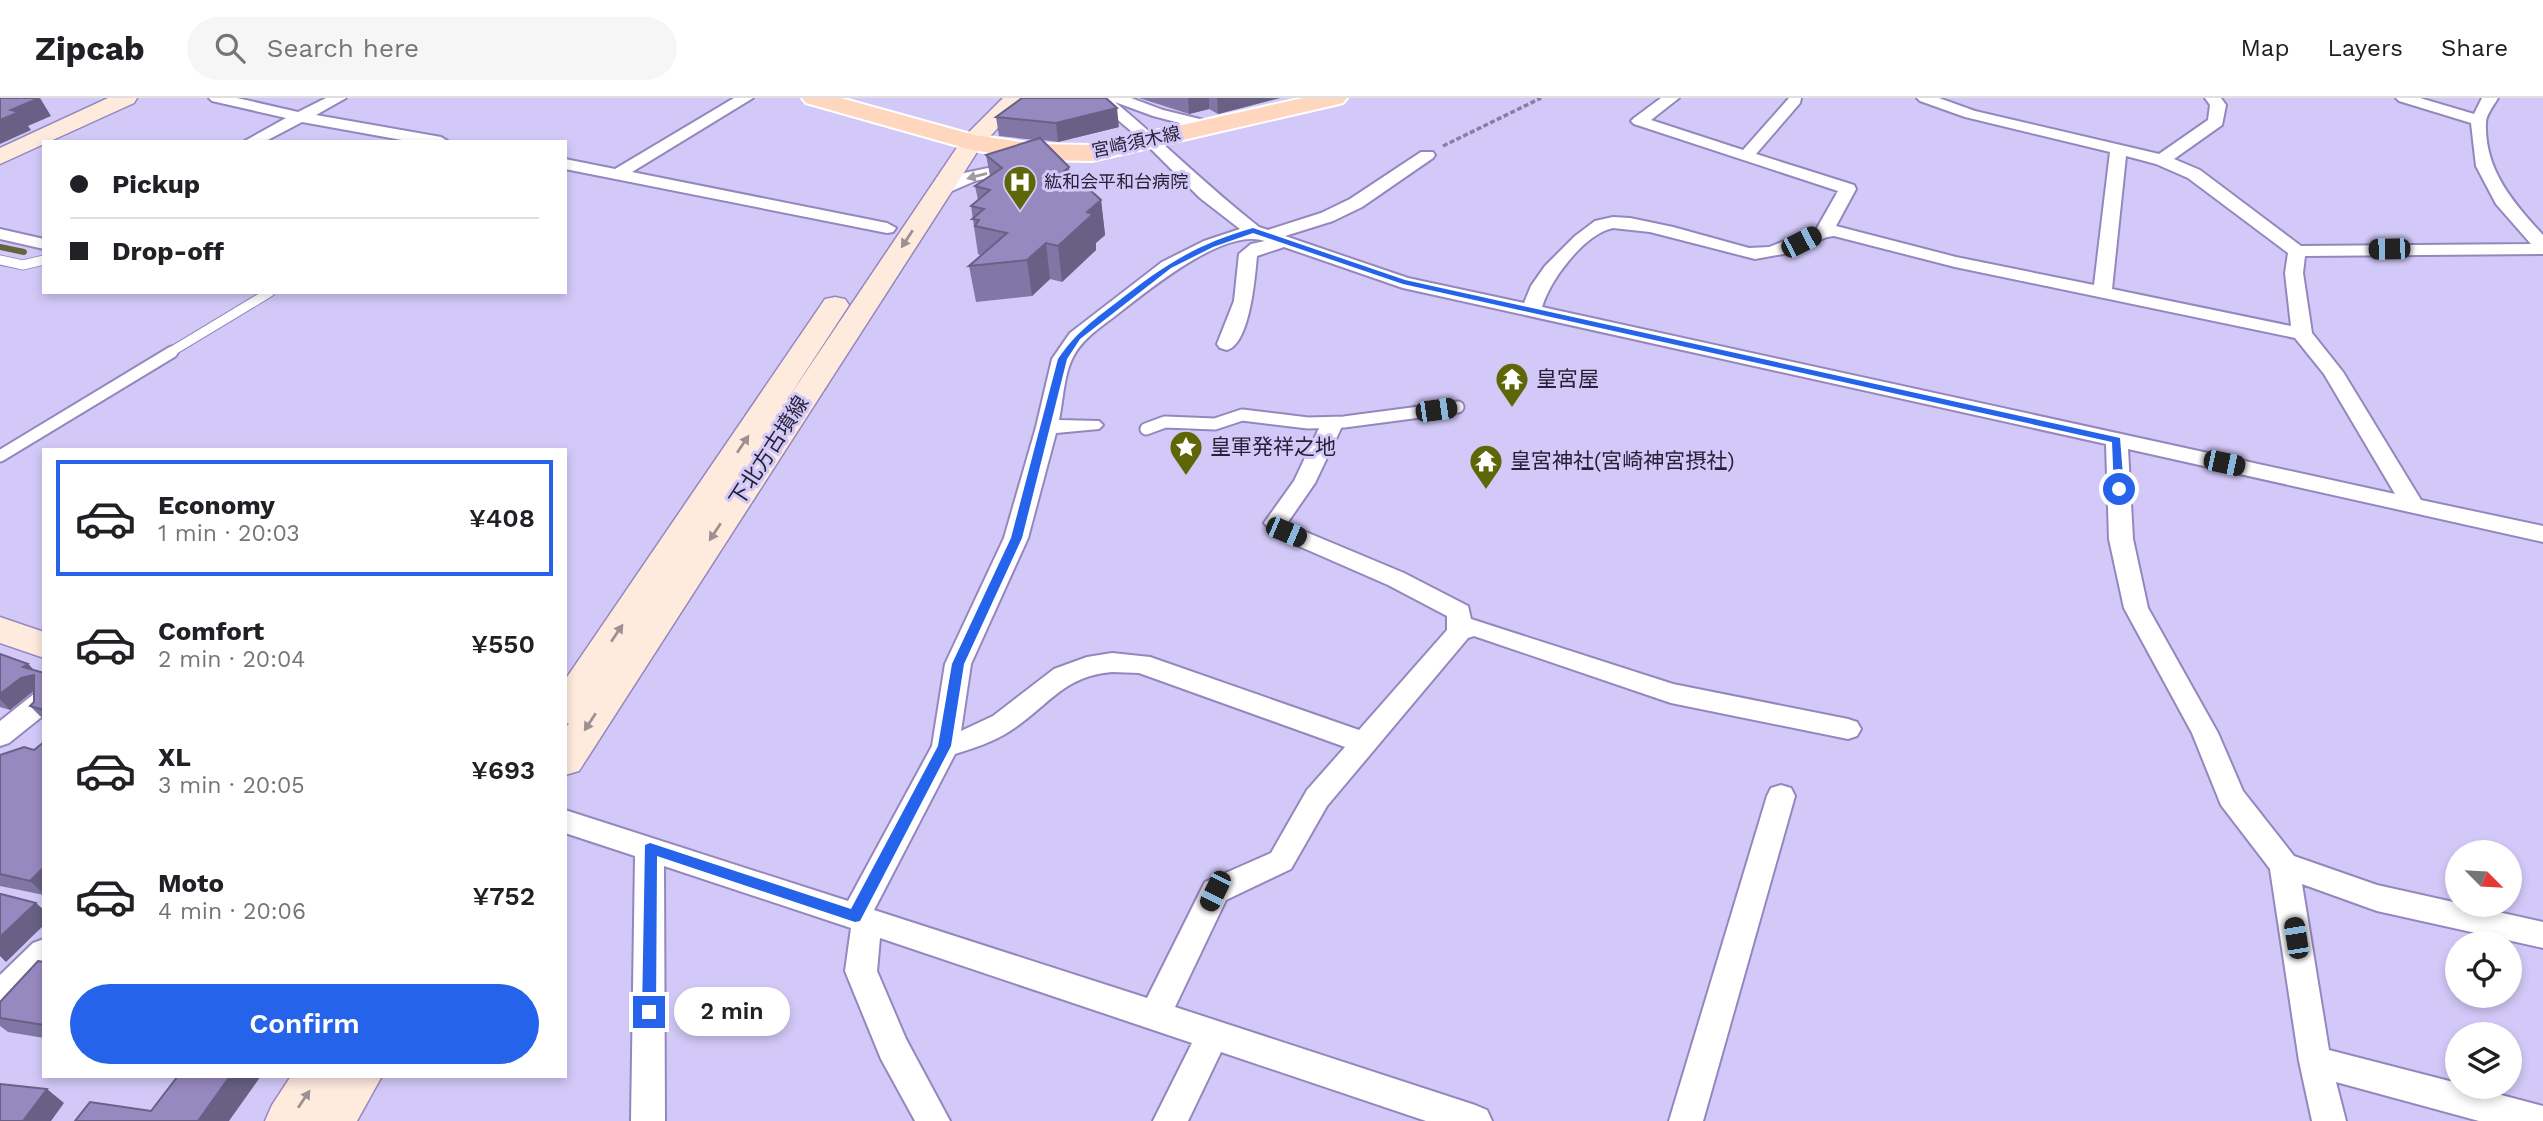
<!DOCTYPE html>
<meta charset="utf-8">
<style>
body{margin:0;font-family:"Work Sans","Noto Sans JP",sans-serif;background:#f6f6f6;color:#202124;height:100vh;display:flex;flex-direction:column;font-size:26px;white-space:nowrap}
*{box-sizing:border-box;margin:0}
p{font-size:23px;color:#757577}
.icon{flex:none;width:38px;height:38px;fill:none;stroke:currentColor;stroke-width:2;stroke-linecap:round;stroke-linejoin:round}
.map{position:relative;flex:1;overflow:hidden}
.panel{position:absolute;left:42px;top:350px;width:525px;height:630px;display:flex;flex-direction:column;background:#fff;border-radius:0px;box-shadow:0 4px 10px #0003}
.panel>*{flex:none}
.banner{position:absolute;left:42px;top:42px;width:525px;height:154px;border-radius:0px;box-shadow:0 4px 10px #0003;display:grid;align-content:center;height:154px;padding:0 28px;background:#fff}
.needle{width:46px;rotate:114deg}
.buttons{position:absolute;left:2445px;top:742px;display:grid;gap:14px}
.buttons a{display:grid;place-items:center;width:77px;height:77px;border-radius:50%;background:#fff;box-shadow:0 4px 10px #0003;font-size:35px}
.end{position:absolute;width:32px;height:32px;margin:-16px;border:9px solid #2563eb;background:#fff;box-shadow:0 0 0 4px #fff}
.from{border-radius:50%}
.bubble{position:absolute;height:49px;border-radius:24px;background:#fff;box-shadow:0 4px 10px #0003;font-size:23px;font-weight:600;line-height:49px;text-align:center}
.car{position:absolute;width:21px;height:42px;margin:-21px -10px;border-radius:9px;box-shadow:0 0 5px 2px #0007;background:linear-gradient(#222 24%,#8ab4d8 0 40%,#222 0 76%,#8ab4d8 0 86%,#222 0)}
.banner b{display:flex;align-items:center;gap:24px;height:66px;font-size:26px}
.banner b+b{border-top:2px solid #e0e0e0}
.banner i{width:18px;height:18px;background:#202124}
ul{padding:12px 0 0;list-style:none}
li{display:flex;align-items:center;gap:21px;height:116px;margin:0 14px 10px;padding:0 14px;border:4px solid transparent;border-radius:0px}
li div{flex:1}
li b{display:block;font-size:26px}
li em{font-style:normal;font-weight:600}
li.active{border-color:#2563eb}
li>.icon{width:63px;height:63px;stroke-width:1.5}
.cta{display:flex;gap:14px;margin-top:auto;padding:14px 28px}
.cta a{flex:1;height:80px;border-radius:42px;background:#2563eb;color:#fff;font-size:28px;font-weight:600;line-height:80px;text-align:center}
header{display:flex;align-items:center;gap:42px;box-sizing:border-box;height:98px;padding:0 35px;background:#fff;border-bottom:2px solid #e0e0e0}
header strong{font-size:33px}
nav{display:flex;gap:38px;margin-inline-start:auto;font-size:24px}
.search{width:490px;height:63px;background:#f6f6f6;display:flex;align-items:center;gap:18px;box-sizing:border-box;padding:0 24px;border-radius:38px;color:#757577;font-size:26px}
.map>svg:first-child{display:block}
</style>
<header>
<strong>Zipcab</strong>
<div class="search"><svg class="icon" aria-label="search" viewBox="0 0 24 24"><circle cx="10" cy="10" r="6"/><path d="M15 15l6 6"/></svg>Search here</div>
<nav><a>Map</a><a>Layers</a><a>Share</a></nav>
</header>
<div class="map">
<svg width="2543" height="1023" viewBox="0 0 2543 1023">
<rect width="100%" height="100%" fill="#d3c9f8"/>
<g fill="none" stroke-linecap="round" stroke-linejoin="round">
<path stroke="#62673b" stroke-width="6" d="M0,149L24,154"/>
<defs>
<path id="lane-far1" d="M0,162L23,167L44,162
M169,255L270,194"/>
<path id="lane" d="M1146,331L1165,324L1215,326L1242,317L1308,325L1344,324L1458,309
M0,358L172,254"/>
<path id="street" d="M209,0H237L298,14L326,0H346L316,17L441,39L449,44H413L302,24L264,44H243L286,20L212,3Z
M734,0H753L632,74L887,125L896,130L893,134L887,135L565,71V61L615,71Z
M1092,0H1131L1163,12L1216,25L1218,28L1210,33L1153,18L1115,4C1164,45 1209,90 1259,129L1268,132L1321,115L1350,101L1421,54H1433L1435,57L1433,60L1362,109L1333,123L1285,138L1408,180L1524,205L1531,188L1545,168L1575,138L1595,123L1613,119L1630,120L1673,129L1749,150L1769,149L1817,130L1838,93L1634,26L1631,23L1634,20L1661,0H1679L1651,22L1743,52L1789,0H1801L1800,5L1756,56L1854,87L1856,91L1836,128L1956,159L2094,187L2110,54L1965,19L1920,3L1917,0H1939L1975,13L2159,56L2208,22L2210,7L2205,0H2221L2226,7L2222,27L2174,61L2200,72L2301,148L2531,146L2496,106L2476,68L2471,25L2399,3L2396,0H2420L2474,16L2482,0H2498C2494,7 2486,17 2486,24C2484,72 2513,104 2543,137V156L2305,158L2303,175L2312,235L2343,274L2421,402L2543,428V444L2128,351L2133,441L2148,510L2218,635L2243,693L2294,758L2377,787L2543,824V850L2377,813L2302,786L2329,952L2457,985V989H2471L2539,1007L2543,1008V1023H2479L2336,984L2346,1023H2312L2299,963L2270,771L2221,707L2192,635L2124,510L2109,441L2106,346L1403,190L1284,149L1257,158C1255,179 1250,246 1227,252L1220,250L1217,246L1234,203L1239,156L1251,146L1265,143C1226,129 1154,188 1124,211C1106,226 1084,238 1073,259C1064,276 1063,303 1059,322L1099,323L1103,327L1099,331L1056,335L1028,440L971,566L961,633L993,618L1054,571L1087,559L1112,555L1150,559L1359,632L1447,532V518L1388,487L1278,439L1264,425L1294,383L1322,324L1326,320H1340L1344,324L1315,385L1288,424L1294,429L1404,475L1468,508L1471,521L1673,586L1848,621L1857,624L1861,631L1857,638L1848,641L1671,605L1474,538L1468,540L1327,708L1291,771L1226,802L1175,909L1475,1007L1487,1012L1492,1023H1426L1221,954L1188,1023H1153L1192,945L880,840L877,873L906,941L950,1023H915L881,961L845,873L851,830L664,768L665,1023H631L635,758L565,735V712L848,803L932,648L945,566L1004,440L1036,329L1052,261L1070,235L1162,164L1204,143L1240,131L1200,100L1144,44ZM2126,58L2156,66L2188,80L2288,155L2285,175L2291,228L2112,191ZM1613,130L1650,134L1755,161L1789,155L1827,139L1834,138L1955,169L2295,240L2324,276L2395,396L1542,209C1550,182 1584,136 1613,130ZM1112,574L1139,575L1345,649L1307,692L1271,755L1205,784L1147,900L874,812L955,656C974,650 993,644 1010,633C1048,609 1062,578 1112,574Z
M1022,63L1028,65L1030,68L1028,71L975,83L938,99L930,94L964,75Z
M0,131L44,141V151L0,141Z
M44,592V617L9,645L0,648V623L35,595Z
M1781,687L1791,690L1795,698L1703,1023H1669L1767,698L1771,690Z
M44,841V875L11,908L0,912V877L33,845Z"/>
<path id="secondary" d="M108,0H137L134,5L0,66V50Z
M1003,0H1026L981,48L579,673L565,677V631L569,625L565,626V582L825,201L835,199L845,201L849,207L785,305L964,39Z
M0,519L44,534V560L0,545Z
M291,978H382L357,1023H265L272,1007Z"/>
<path id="primary" d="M802,0H841L974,37L1035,46L1092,47L1303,0H1347L1343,5L1335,7L1092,63L1035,62L972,52L806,5Z"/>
</defs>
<use href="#lane-far1" stroke="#9487bd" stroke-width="11"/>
<use href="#lane" stroke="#9487bd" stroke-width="15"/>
<use href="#street" stroke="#9487bd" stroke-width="4"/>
<use href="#secondary" stroke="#9487bd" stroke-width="3"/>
<use href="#primary" stroke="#fff" stroke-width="4"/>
<path stroke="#877fa3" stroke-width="3.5" stroke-dasharray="5 2.5" stroke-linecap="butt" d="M1443,48L1541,0"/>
<use href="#lane-far1" stroke="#fff" stroke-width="9"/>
<use href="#lane" stroke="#fff" stroke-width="11"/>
<use href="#street" fill="#fff" fill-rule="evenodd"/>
<use href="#secondary" fill="#feebde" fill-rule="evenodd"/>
<use href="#primary" fill="#fed7be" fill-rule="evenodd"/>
</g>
<path fill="#8176a5" d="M1139,0H1280L1218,16L1209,11L1189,16Z
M996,19L1119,29L1058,44L1043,42L1071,86L1101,102L1105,137L1096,145V152L1062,184L1050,181L1032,198L976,204L969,168L980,158V157L978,156L971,108L978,102L975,88L990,78L986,57L1035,42L999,38Z
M0,556L28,566L35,573L44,575V622L30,608L34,604V593L10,612L0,609Z
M44,644V797L0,788V657L34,652Z
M44,864V940L8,934L0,928V904Z"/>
<path fill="#696086" d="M40,0L51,18L28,28L31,32L0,46V22L11,12Z
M1188,0H1209V11L1189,16Z
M1217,0H1280L1218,16Z
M1117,10L1119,29L1058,44L1056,25Z
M1069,69L1073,103L1054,82Z
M1101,102L1105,137L1096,145V152L1062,184L1058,148L1087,114Z
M1046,145L1050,181L1032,198L1027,162Z
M28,566L40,579L44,590L33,593L10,612L0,601V596L23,569Z
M44,769V796L30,783Z
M36,805L44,812V827L6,864L0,858V839Z
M230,978H261L229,1023H198Z
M47,991L64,1005L51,1023H23Z"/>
<path fill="#9689c0" stroke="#696086" stroke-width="2" d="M0,0H39L11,12L19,14L0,22Z
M1022,0H1106L1117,10L1056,25L996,19Z
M1040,40L1069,69L1054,82L1088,90L1101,102L1087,114L1093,116L1058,148L1046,145L1027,162L969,168L1007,135L975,128L979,122L972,121L984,111L971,108L990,92L975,88L1002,70L986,57Z
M0,556L28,566L23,569L44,575V612L30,608L34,604V577L21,580L0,596Z
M44,644V769L30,783L0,776V657L24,649L34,652Z
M0,796H1L36,805L0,839Z
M38,863L44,864V927L0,920V904Z
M178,978H230L198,1023H75L90,1004L151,1013Z
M0,986L47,991L23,1023H0Z"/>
<defs><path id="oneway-solid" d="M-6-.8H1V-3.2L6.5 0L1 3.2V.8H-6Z" transform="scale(1.75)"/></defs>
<use fill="#9e9ba5" href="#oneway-solid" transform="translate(977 78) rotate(165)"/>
<g fill="#9d9093">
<use href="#oneway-solid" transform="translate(907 141) rotate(123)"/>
<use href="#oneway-solid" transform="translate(743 346) rotate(-56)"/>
<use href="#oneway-solid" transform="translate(715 434) rotate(123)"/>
<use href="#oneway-solid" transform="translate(617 535) rotate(-56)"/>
<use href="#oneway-solid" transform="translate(590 624) rotate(123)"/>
<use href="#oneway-solid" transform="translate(304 1001) rotate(-56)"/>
</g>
<path fill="#2563eb" d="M1253,130L1405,182L2120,340L2124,391L2119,395L2114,391L2112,344L1403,186L1253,135L1213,149L1171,170L1080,241L1067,261L1022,440L964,566L951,648L860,823L855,824L657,758L656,914L649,921L644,919L642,914L645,747L650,745L851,811L938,648L952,566L1011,440L1058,261C1075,236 1092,223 1116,205C1163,168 1194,147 1253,130Z"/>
<defs>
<symbol id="hospital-pin" viewBox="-11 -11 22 30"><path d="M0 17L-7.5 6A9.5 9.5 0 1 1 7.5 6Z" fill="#5e6607" stroke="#d3c9f8"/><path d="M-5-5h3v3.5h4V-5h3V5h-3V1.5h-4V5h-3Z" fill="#fff"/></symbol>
<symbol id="temple-pin" viewBox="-11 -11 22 30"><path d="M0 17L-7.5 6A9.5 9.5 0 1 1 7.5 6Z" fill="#5e6607" stroke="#d3c9f8"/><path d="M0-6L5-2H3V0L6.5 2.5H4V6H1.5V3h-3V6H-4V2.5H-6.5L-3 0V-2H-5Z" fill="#fff"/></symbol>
<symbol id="sight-pin" viewBox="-11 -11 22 30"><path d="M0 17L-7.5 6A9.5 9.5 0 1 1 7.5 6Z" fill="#5e6607" stroke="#d3c9f8"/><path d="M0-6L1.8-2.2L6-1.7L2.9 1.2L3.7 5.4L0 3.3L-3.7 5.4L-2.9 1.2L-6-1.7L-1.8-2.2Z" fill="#fff"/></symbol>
</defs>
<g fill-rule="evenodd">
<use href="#hospital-pin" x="1001" y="65" width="38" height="52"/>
<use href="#temple-pin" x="1493" y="262" width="38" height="52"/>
<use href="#sight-pin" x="1167" y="330" width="38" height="52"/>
<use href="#temple-pin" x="1467" y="344" width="38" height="52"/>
</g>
<g text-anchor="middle" stroke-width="6" stroke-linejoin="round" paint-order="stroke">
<g font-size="18" fill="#272137" stroke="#d3c9f8">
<text transform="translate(1136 44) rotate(-12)" y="6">宮崎須木線</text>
</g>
<g font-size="18" fill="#272137" stroke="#d3c9f8" text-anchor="start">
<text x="1044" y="90">紘和会平和台病院</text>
</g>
<g font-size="21" fill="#272137" stroke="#d3c9f8" text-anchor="start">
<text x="1536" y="288">皇宮屋</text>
<text x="1210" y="356">皇軍発祥之地</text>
<text x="1510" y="370">皇宮神社(宮崎神宮摂社)</text>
</g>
<g font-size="21" fill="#272137" stroke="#d3c9f8">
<text transform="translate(769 353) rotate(-57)" y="7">下北方古墳線</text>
</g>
</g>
</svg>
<div class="buttons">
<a><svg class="needle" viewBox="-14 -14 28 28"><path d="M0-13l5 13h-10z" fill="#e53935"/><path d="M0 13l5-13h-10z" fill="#757577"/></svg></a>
<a><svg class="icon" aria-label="locate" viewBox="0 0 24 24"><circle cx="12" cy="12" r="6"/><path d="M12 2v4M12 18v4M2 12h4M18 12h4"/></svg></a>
<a><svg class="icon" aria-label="layers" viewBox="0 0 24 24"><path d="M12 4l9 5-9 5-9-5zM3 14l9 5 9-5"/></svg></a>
</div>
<i class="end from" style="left:2119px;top:391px"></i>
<i class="end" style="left:649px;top:914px"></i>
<div class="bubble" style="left:674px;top:889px;width:116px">2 min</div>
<i class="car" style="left:1801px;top:144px;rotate:63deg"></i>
<i class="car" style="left:2389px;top:151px;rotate:269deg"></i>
<i class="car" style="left:1436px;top:312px;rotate:82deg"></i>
<i class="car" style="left:2224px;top:365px;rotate:102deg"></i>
<i class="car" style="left:1286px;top:434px;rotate:113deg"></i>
<i class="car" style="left:1215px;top:793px;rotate:206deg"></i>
<i class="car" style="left:2296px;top:840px;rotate:351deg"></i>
<div class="banner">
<b><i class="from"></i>Pickup</b>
<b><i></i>Drop-off</b>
</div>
<section class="panel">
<ul>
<li class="active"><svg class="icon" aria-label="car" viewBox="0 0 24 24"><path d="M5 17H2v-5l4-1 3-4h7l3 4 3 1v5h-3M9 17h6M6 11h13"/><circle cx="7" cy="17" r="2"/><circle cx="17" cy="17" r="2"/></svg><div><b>Economy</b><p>1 min · 20:03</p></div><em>¥408</em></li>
<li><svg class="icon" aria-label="car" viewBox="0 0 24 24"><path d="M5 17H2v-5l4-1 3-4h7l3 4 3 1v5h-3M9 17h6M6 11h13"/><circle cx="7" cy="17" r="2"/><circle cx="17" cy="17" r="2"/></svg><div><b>Comfort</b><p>2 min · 20:04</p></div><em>¥550</em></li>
<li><svg class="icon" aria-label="car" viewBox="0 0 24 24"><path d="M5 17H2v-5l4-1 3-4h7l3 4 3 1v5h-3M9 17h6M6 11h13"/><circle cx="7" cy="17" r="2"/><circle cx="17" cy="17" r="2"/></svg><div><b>XL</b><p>3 min · 20:05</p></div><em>¥693</em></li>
<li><svg class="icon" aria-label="car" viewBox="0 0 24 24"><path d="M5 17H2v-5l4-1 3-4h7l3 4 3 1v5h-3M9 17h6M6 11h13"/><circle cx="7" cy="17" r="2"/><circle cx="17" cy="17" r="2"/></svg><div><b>Moto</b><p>4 min · 20:06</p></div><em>¥752</em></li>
</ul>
<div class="cta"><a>Confirm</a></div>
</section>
</div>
